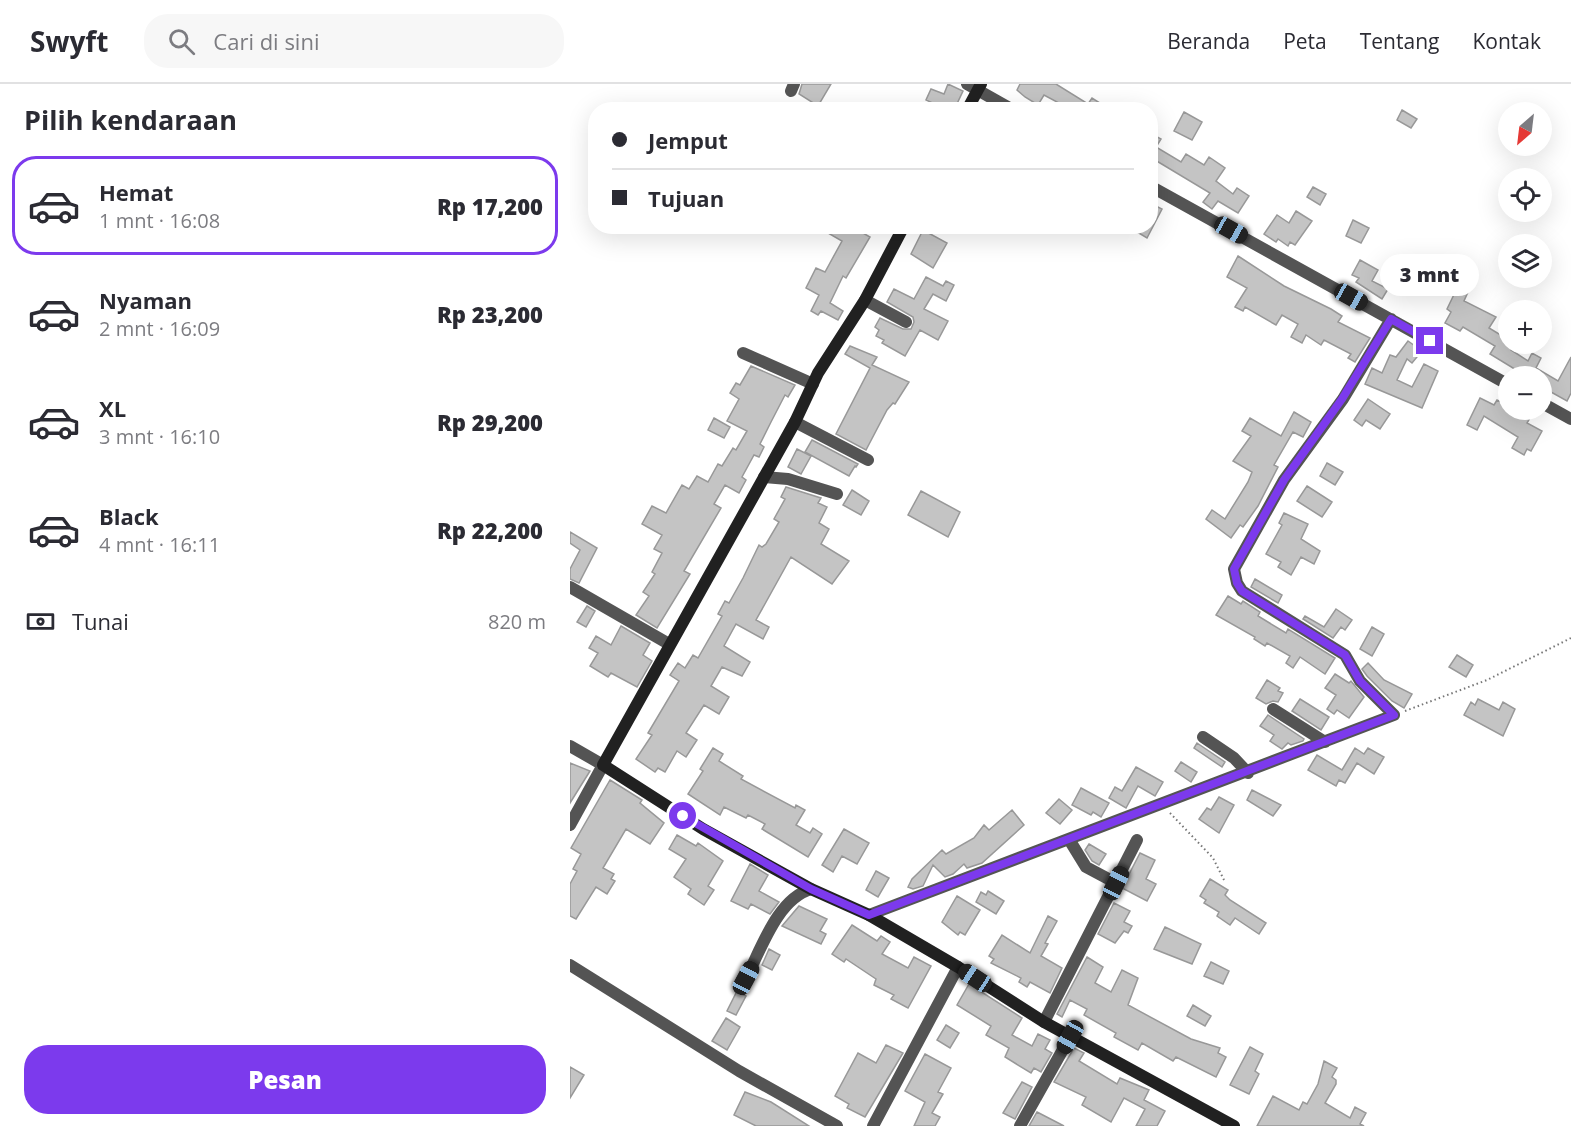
<!DOCTYPE html>
<html lang="id">
<meta charset="utf-8">
<style>
body{margin:0;font-family:"Open Sans",sans-serif;background:#f7f7f7;color:#2b2b33;height:100vh;display:flex;flex-direction:column;font-size:22px;white-space:nowrap}
*{box-sizing:border-box;margin:0}
p{font-size:20px;color:#7c7c81}
.icon{flex:none;width:33px;height:33px;fill:none;stroke:currentColor;stroke-width:2;stroke-linecap:round;stroke-linejoin:round}
.map{position:relative;flex:1;overflow:hidden}
.drawer{display:flex;flex-direction:column;background:#fff;width:570px}
.drawer>*{flex:none}
.guide{position:absolute;left:18px;top:18px;width:570px;height:132px;border-radius:24px;box-shadow:0 6px 24px #0002;display:grid;align-content:center;height:132px;padding:0 24px;background:#fff}
.needle{width:39px;rotate:208deg}
.tools{position:absolute;left:928px;top:18px;display:grid;gap:12px}
.tools a{display:grid;place-items:center;width:54px;height:54px;border-radius:50%;background:#fff;box-shadow:0 6px 24px #0002;font-size:30px}
.end{position:absolute;width:27px;height:27px;margin:-14px;border:8px solid #7c3aed;background:#fff;box-shadow:0 0 0 3px #fff}
.from{border-radius:50%}
.bubble{position:absolute;height:42px;border-radius:21px;background:#fff;box-shadow:0 6px 24px #0002;font-size:20px;font-weight:800;line-height:42px;text-align:center}
.car{position:absolute;width:18px;height:36px;margin:-18px -9px;border-radius:8px;box-shadow:0 0 4px 2px #0007;background:linear-gradient(#222 24%,#8ab4d8 0 40%,#222 0 76%,#8ab4d8 0 86%,#222 0)}
.guide b{display:flex;align-items:center;gap:21px;height:57px;font-size:22px}
.guide b+b{border-top:2px solid #e1e1e2}
.guide i{width:15px;height:15px;background:#2b2b33}
ul{padding:0;list-style:none}
li{display:flex;align-items:center;gap:18px;height:99px;margin:0 12px 9px;padding:0 12px;border:3px solid transparent;border-radius:24px}
li div{flex:1}
li b{display:block;font-size:22px}
li em{font-style:normal;font-weight:800}
li.current{border-color:#7c3aed}
li>.icon{width:54px;height:54px;stroke-width:1.5}
h2{padding:0 24px;font-size:27px;line-height:72px}
.pay{display:flex;align-items:center;gap:15px;height:66px;padding:0 24px;font-size:22px}
.pay p{margin-inline-start:auto}
.action{display:flex;gap:12px;margin-top:auto;padding:12px 24px}
.action a{flex:1;height:69px;border-radius:24px;background:#7c3aed;color:#fff;font-size:24px;font-weight:800;line-height:69px;text-align:center}
header{display:flex;align-items:center;gap:36px;box-sizing:border-box;height:84px;padding:0 30px;background:#fff;border-bottom:2px solid #e1e1e2}
header strong{font-size:28px}
nav{display:flex;gap:33px;margin-inline-start:auto;font-size:21px}
.search{width:420px;height:54px;background:#f7f7f7;display:flex;align-items:center;gap:15px;box-sizing:border-box;padding:0 21px;border-radius:24px;color:#7c7c81;font-size:22px}
main{display:flex;flex:1;min-height:0}
.map>svg:first-child{display:block}
</style>
<header>
<strong>Swyft</strong>
<div class="search"><svg class="icon" aria-label="search" viewBox="0 0 24 24"><circle cx="10" cy="10" r="6"/><path d="M15 15l6 6"/></svg>Cari di sini</div>
<nav><a>Beranda</a><a>Peta</a><a>Tentang</a><a>Kontak</a></nav>
</header>
<main>
<section class="drawer">
<h2>Pilih kendaraan</h2>
<ul>
<li class="current"><svg class="icon" aria-label="car" viewBox="0 0 24 24"><path d="M5 17H2v-5l4-1 3-4h7l3 4 3 1v5h-3M9 17h6M6 11h13"/><circle cx="7" cy="17" r="2"/><circle cx="17" cy="17" r="2"/></svg><div><b>Hemat</b><p>1 mnt · 16:08</p></div><em>Rp 17,200</em></li>
<li><svg class="icon" aria-label="car" viewBox="0 0 24 24"><path d="M5 17H2v-5l4-1 3-4h7l3 4 3 1v5h-3M9 17h6M6 11h13"/><circle cx="7" cy="17" r="2"/><circle cx="17" cy="17" r="2"/></svg><div><b>Nyaman</b><p>2 mnt · 16:09</p></div><em>Rp 23,200</em></li>
<li><svg class="icon" aria-label="car" viewBox="0 0 24 24"><path d="M5 17H2v-5l4-1 3-4h7l3 4 3 1v5h-3M9 17h6M6 11h13"/><circle cx="7" cy="17" r="2"/><circle cx="17" cy="17" r="2"/></svg><div><b>XL</b><p>3 mnt · 16:10</p></div><em>Rp 29,200</em></li>
<li><svg class="icon" aria-label="car" viewBox="0 0 24 24"><path d="M5 17H2v-5l4-1 3-4h7l3 4 3 1v5h-3M9 17h6M6 11h13"/><circle cx="7" cy="17" r="2"/><circle cx="17" cy="17" r="2"/></svg><div><b>Black</b><p>4 mnt · 16:11</p></div><em>Rp 22,200</em></li>
</ul>
<div class="pay"><svg class="icon" aria-label="cash" viewBox="0 0 24 24"><path d="M3 7h18v10H3z"/><circle cx="12" cy="12" r="2"/></svg>Tunai<p>820 m</p></div>
<div class="action"><a>Pesan</a></div>
</section>
<div class="map">
<svg width="1001" height="1042" viewBox="0 0 1001 1042">
<rect width="100%" height="100%" fill="#fff"/>
<path fill="#c4c4c4" stroke="#989898" stroke-width="1.5" d="M232,0H261L248,22L229,10Z
M378,0L393,7L384,26H377L356,16L361,5L374,10Z
M450,0H486L518,20L522,14L541,26H485L489,19L474,11L468,21L455,13L447,6Z
M832,26L847,35L841,44L827,36Z
M614,28L632,38L622,56L604,47Z
M580,49L591,55L586,63L611,78L616,70L634,81L639,73L655,84L646,97L663,110L667,104L679,112L668,129L648,117L642,125L633,118L640,109L580,73Z
M743,103L756,110L750,121L737,113Z
M580,119L592,125L577,154L557,142H580Z
M726,127L742,137L725,161L720,158L718,162L708,155L706,158L694,150L707,131L719,139Z
M783,136L799,144L791,159L776,152Z
M246,142H281L300,153L276,194L273,192L260,219L273,227L268,236L251,227L248,231L241,227L249,211L236,204L246,184L255,188L272,157Z
M353,146L377,159L363,184L341,170Z
M668,172L714,202L761,225L772,232L768,238L800,254L785,278L778,274L781,270L754,256L751,261L736,251L732,259L721,253L728,240L712,231L706,241L675,223L673,227L665,223L677,204L657,193Z
M790,176L808,186L802,197L818,205L812,215L786,198L789,194L782,191Z
M356,193L373,202L376,197L384,201L376,217L363,210L354,225L378,237L368,256L350,246L335,272L312,259L314,256L306,252L309,246L305,243L310,234L333,245H341L344,238L343,233L317,218L324,205L344,215Z
M892,194L902,199L894,217L926,233L919,244L939,256V260H945L941,266L958,277L962,269L971,274L966,284L988,297L1001,273V309L997,317L972,303V292H956L920,270L925,262L893,243L890,247L875,239L881,228L877,225Z
M838,257L852,267L842,279L837,275L827,296L842,303L854,280L868,287L852,324L795,300L802,284L812,289L820,271L826,273Z
M280,262L307,273L302,281L339,298L325,320L323,319L317,326L296,366L266,350L300,284L275,270Z
M181,282L225,301L218,313L215,311L201,338L190,360L194,363L189,373L184,371L172,393L176,396L169,409L155,401L144,420L151,424L114,487L120,490L87,544L66,531L79,512L73,508L85,490L82,488L92,469L84,465L92,451L72,440L82,422L96,429L112,401L119,405L127,392L138,398L148,380L152,382L163,364L166,366L177,347L157,337L169,315L160,309L166,299L170,301Z
M910,314L924,321L927,316L939,322V326L960,334L957,339L972,347L961,367L957,365L954,371L942,364L948,353L914,332L907,346L897,341Z
M798,315L820,330L810,345L796,336L792,342L784,336Z
M724,328L741,338L733,353L723,348L704,381L708,383L688,422L673,443L670,441L661,454L636,435L642,426L655,435L678,398L682,388L663,377L681,352L672,347L680,334L711,352Z
M144,334L160,343L154,354L138,346Z
M242,356L288,380L286,383L285,382L279,392L235,368Z
M227,365L241,372L231,390L218,383Z
M757,379L773,388L765,401L750,392Z
M737,402L762,418L752,433L727,417Z
M216,403L251,414L248,419L257,423L249,439L259,445L251,460L279,477L262,500L221,473L186,536L199,543L193,555L166,540L154,562L180,578L172,592L152,583L141,602L159,613L149,630L134,621L116,649L127,656L116,673L107,667L95,688L88,684L85,688L66,675L82,651L78,649L109,597L100,591L108,579L115,584L123,571L128,574L152,532L148,530L155,517L159,519L173,494L189,461L192,463L196,460L209,438L204,435L215,415L211,413Z
M282,406L299,417L291,431L273,421Z
M351,407L390,428L378,453L338,431Z
M714,429L738,440L731,455L750,467L744,480L731,473L721,491L708,483L711,478L696,470L712,441L709,439Z
M0,448L27,464L9,499L0,495V485L10,466L0,459Z
M685,495L712,511L708,519L681,503Z
M658,512L671,520L673,517L690,528L688,532L716,549L718,545L765,574L755,590L730,573L723,584L716,579L720,572L697,559L695,562L684,555L685,553L646,531Z
M17,522L25,527L16,543L7,538Z
M766,525L782,536L775,546L771,543L763,554L733,535L735,532L754,543Z
M51,542L80,559L73,571L82,577L67,603L41,589L38,593L20,582L28,569L19,564L26,552L41,561Z
M802,543L814,550L802,572L790,565Z
M887,571L903,581L896,593L879,583Z
M798,579L814,596L842,610L834,624L822,617L797,592L792,585Z
M765,590L779,599L781,597L794,613L779,634L767,626L764,630L757,625L766,611L755,604Z
M697,596L710,604L708,607L713,609L708,618L703,617L696,620L686,614Z
M730,615L759,633L751,646L722,627Z
M908,615L929,626L933,618L945,625L933,652L894,631L901,618L905,621Z
M698,631L734,655L733,657L721,661L718,659L712,665L700,657L704,651L690,642Z
M627,659L655,678L652,683L624,664Z
M143,664L153,670L149,677L173,692L171,695L225,724L226,721L235,726L226,741L240,749L243,744L252,750L238,773L192,745L195,740L178,731L176,734L154,723L150,731L118,710L133,687L130,685Z
M785,664L794,670L798,664L814,673L804,690L787,679L775,699L769,696L766,702L738,686L747,671L772,686Z
M611,678L627,688L621,698L605,687Z
M0,679L20,687L0,719Z
M566,683L593,698L585,712L568,702L556,724L539,714L545,703L552,707Z
M40,696L72,716L70,719L94,739L80,760L56,745L33,784L44,790L41,795L45,797L37,810L26,803L6,835L0,832V800L7,787L3,785L11,770L1,764Z
M511,704L539,719L531,733L523,728L521,731L502,721Z
M682,706L711,721L703,732L677,716Z
M649,713L664,721L649,749L629,735L637,724L641,726Z
M489,715L502,726L490,740L476,729Z
M442,726L454,741L412,779L397,784L394,780L383,790L375,793L363,781L353,802L343,805L338,803L342,795L372,766L376,770L404,754L414,741L419,746Z
M274,745L299,759L287,780L272,772L263,788L252,781Z
M107,751L126,762L128,759L153,777L138,802L144,806L134,821L118,810L121,805L104,793L116,775L99,765Z
M519,760L536,770L529,781L522,777L515,766Z
M570,769L585,776L576,795L586,800L577,817L552,804Z
M180,780L198,791L189,807L209,818L200,830L181,820L178,825L161,817Z
M306,787L319,794L308,813L296,806Z
M640,795L658,806L655,811L660,816L696,839L689,850L665,834L660,841L647,832L649,828L634,819L636,816L630,812Z
M418,807L434,817L426,830L406,818L411,808L416,811Z
M387,812L410,826L395,851L390,848L388,851L372,838Z
M544,819L560,827L554,838L562,842L558,849L554,847L545,859L528,850Z
M229,822L257,835L250,847L256,850L251,860L212,842Z
M478,832L487,837L475,859L478,860L471,872L492,884L480,909L460,898L457,903L449,898L451,894L421,879L424,875L419,872L432,851L460,869Z
M282,841L307,857L311,852L320,858L312,870L338,884L344,873L361,882L338,924L321,915L324,911L304,901L306,895L276,875L274,878L262,870Z
M595,843L631,860L622,880L584,865Z
M199,865L210,871L202,886L192,881Z
M517,873L533,883L525,899L541,908L552,886L568,894L558,921L621,955L650,964L648,969L656,973L646,993L606,973L603,977L572,959L568,966L544,953L546,949L514,931L517,925L500,916L492,933L487,930Z
M641,878L659,887L653,900L634,892Z
M399,900L452,934L442,951L462,962L468,950L480,956L475,965L482,969L471,988L464,984L461,989L435,973L439,964L416,951L421,942L387,921Z
M167,907L176,912L166,931L157,927Z
M623,921L641,932L635,942L617,932Z
M156,934L170,943L157,966L142,957Z
M376,941L389,949L380,964L367,956Z
M316,961L333,969L295,1033L277,1024L279,1020L265,1012L288,969L306,979Z
M680,963L693,970L685,987L689,990L679,1010L660,1001Z
M504,964L514,969L509,977L547,1000L550,994L579,1006L574,1016L595,1027L587,1042H566L575,1025L554,1014L541,1038L512,1021L516,1013L484,998Z
M355,970L381,984L368,1008L373,1010L362,1029L370,1033L365,1042H344L355,1018L335,1007Z
M754,977L767,984L762,993L766,996V1000L755,1019L780,1034L785,1023L796,1029L790,1040L794,1042H687L703,1012L729,1026L733,1018L737,1020L748,1000Z
M0,983L14,991L0,1014Z
M452,998L462,1003L445,1035L433,1029Z
M175,1008L201,1018L239,1042H186L164,1031Z
M467,1028L494,1042H459Z"/>
<g fill="none" stroke-linecap="round" stroke-linejoin="round">
<path stroke="#767676" stroke-width="2" stroke-dasharray="1.5 3" stroke-linecap="butt" d="M835,627L917,596L1001,554
M600,729L643,774L654,796"/>
<path stroke="#545454" stroke-width="12" d="M397,0L443,26
M221,7L224,0
M580,102L939,301
M295,216L336,238
M173,269L243,300
M972,319L1001,335
M225,338L298,376
M194,393L218,395L267,410
M0,503L99,560
M703,625L755,658
M633,653L664,674L678,689
M0,662L33,681L0,741
M500,757L516,783L546,799
M299,831L824,631L790,597L775,571L672,507L667,499L664,485L714,396L773,315L821,235
M0,881L169,987L267,1042
M176,894C191,866 207,815 241,805
M474,938L567,756
M303,1042L388,883
M450,1042L500,953"/>
<path stroke="#212121" stroke-width="12" d="M397,26L411,0
M334,142L295,216L248,289L225,338L33,681L133,745L241,805L299,831L388,883L474,938L664,1042"/>
</g>
<g fill="none" stroke-linecap="round" stroke-linejoin="round">
<path stroke="#7c3aed" stroke-width="8" d="M113,732L241,805L299,831L824,631L790,597L775,571L672,507L667,499L664,485L714,396L772,315L821,235L860,257"/>
</g>
</svg>
<div class="tools">
<a><svg class="needle" viewBox="-14 -14 28 28"><path d="M0-13l5 13h-10z" fill="#e53935"/><path d="M0 13l5-13h-10z" fill="#7c7c81"/></svg></a>
<a><svg class="icon" aria-label="locate" viewBox="0 0 24 24"><circle cx="12" cy="12" r="6"/><path d="M12 2v4M12 18v4M2 12h4M18 12h4"/></svg></a>
<a><svg class="icon" aria-label="layers" viewBox="0 0 24 24"><path d="M12 4l9 5-9 5-9-5zM3 14l9 5 9-5"/></svg></a>
<a>+</a>
<a>−</a>
</div>
<i class="end from" style="left:113px;top:732px"></i>
<i class="end" style="left:860px;top:257px"></i>
<div class="bubble" style="left:810px;top:170px;width:99px">3 mnt</div>
<i class="car" style="left:661px;top:146px;rotate:119deg"></i>
<i class="car" style="left:781px;top:213px;rotate:119deg"></i>
<i class="car" style="left:546px;top:799px;rotate:26deg"></i>
<i class="car" style="left:176px;top:894px;rotate:28deg"></i>
<i class="car" style="left:405px;top:894px;rotate:303deg"></i>
<i class="car" style="left:500px;top:953px;rotate:209deg"></i>
<div class="guide">
<b><i class="from"></i>Jemput</b>
<b><i></i>Tujuan</b>
</div>
</div>
</main>
